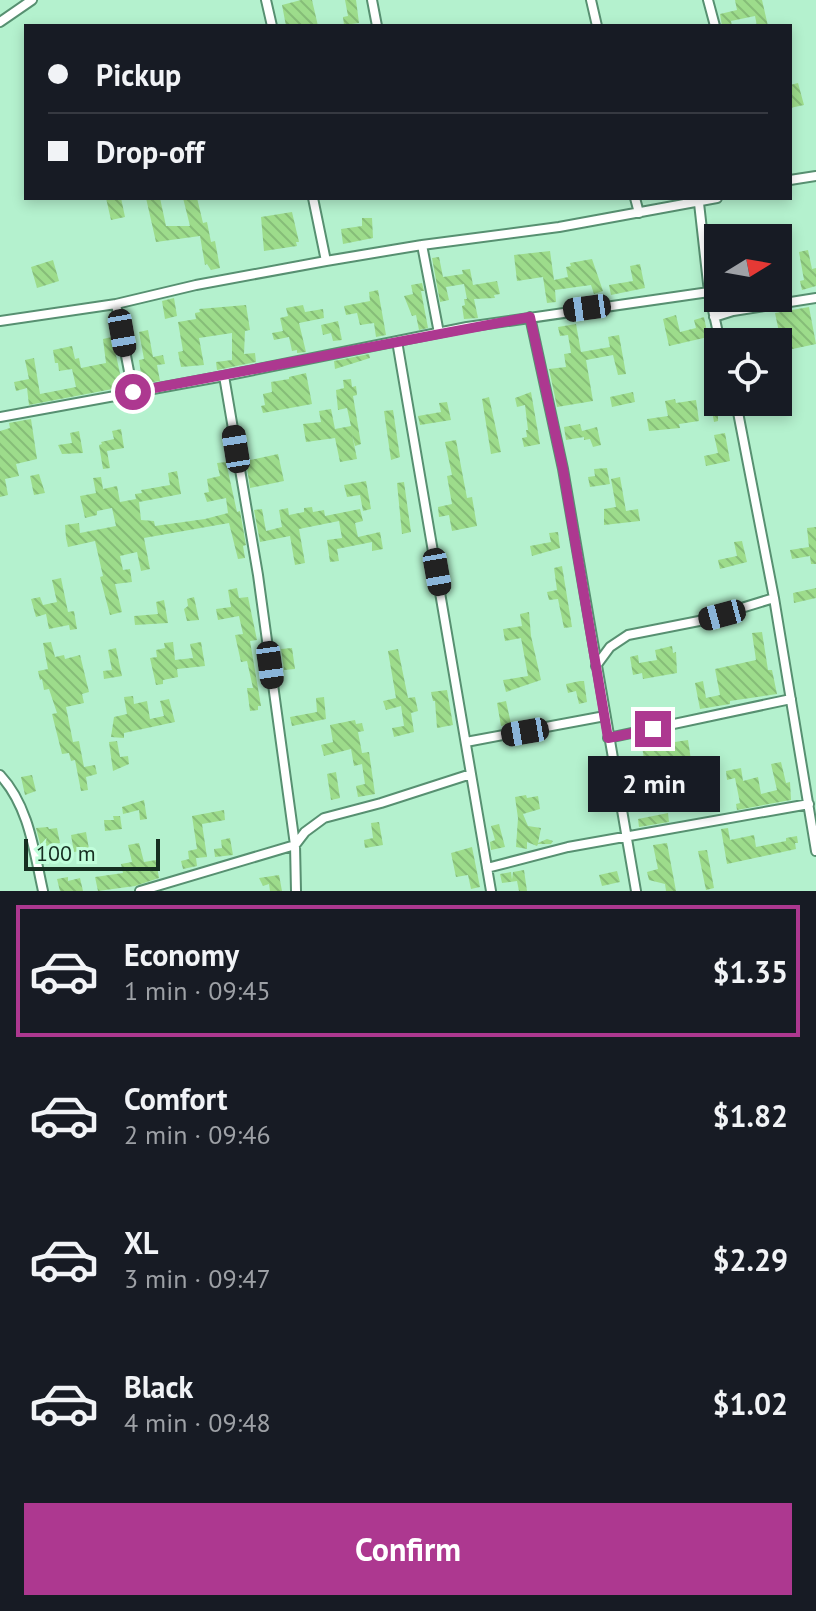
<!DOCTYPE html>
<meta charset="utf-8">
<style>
body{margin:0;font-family:"PT Sans",sans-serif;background:#20242c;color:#f1f3f6;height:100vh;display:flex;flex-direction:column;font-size:30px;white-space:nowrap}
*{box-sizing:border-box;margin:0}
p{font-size:26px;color:#9ea1a6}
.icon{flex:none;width:44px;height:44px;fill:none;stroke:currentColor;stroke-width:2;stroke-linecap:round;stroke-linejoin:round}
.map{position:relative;height:891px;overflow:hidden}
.side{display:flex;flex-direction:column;background:#171b24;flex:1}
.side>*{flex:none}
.banner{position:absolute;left:24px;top:24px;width:768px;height:176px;border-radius:0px;box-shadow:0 4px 12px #0003;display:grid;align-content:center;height:176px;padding:0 24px;background:#171b24}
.needle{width:52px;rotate:79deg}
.tools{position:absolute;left:704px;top:224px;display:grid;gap:16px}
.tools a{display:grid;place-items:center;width:88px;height:88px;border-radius:0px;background:#171b24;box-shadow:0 4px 12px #0003;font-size:40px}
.scale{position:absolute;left:24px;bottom:20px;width:136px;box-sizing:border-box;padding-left:8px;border:4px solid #162e21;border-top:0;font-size:22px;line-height:28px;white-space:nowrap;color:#162e21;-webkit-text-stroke:6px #c1fedb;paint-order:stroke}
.end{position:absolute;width:36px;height:36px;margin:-18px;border:10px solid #ad3890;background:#fff;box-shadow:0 0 0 4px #fff}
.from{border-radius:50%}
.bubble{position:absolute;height:56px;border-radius:0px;background:#171b24;box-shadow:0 4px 12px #0003;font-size:26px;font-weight:700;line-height:56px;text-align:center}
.car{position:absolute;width:24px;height:48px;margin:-24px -12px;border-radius:10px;box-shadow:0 0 6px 2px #0007;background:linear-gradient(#222 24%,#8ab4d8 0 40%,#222 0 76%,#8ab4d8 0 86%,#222 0)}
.banner b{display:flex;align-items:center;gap:28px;height:76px;font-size:30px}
.banner b+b{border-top:2px solid #363941}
.banner i{width:20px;height:20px;background:#f1f3f6}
ul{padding:14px 0 0;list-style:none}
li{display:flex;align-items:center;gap:24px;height:132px;margin:0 16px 12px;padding:0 8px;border:4px solid transparent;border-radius:0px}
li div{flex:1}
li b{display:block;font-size:30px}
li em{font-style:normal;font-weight:700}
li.active{border-color:#ad3890}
li>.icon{width:72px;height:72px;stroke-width:1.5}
.action{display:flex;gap:16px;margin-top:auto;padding:16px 24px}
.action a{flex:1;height:92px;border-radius:0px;background:#ad3890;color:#fff;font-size:32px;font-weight:700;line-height:92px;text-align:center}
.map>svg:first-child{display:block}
</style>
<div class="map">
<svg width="816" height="891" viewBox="0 0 816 891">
<defs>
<pattern id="building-back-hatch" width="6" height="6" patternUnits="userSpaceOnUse" patternTransform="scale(2)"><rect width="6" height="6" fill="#9ddc8b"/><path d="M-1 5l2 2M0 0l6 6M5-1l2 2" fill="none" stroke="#86bd78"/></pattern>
</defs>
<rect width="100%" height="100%" fill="#b4f1ce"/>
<path fill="url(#building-back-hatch)" d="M301,0H312L318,26H286L282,5Z
M345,0H356L359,23L344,25L343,17L348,16Z
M735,0H762L768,26H757L755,16L731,21L732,26H722L720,14L737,10Z
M798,83L804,105L790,108V85Z
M106,198H121L125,217L111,220Z
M146,198H160L166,226H190L183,198H197L203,223L207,222L211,242L215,241L220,268L211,270L207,264L205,265L200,236L156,242Z
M292,212L299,242H296L297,246L264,251L261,217Z
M362,218H372L373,238L343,244L341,229L362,226Z
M808,250L812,269L816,268V286L802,290L800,281L804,280L799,252Z
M550,251L554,280L568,277L566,267L571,266L570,263L592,259L603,291L594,294L591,285L555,290L556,302L547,303L543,277L517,281L514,255Z
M439,257L443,277L463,274L462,270L470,269L473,285L497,281L500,294L494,295L495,298L474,299L478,318L464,319L462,306L465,305L464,299H467L464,284L446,287L449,300L440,302L432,258Z
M53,260L59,281L37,288L31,267Z
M640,264L645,288L611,295L609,285L633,281L630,266Z
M422,283L424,291H421L428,328L419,330L416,315L412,316L404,296L413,294L411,285Z
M378,290L386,335L376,337L374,323L360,325L357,313L346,315L344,306L370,301L369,292Z
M174,298L177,316L165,319L162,301Z
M246,305L250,330L245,331L244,354L255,353L256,362L217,370L216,362L232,360V333L199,338L204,365L181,367L178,352L183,351L178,322L196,319L195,313L200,312L199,309Z
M303,305L305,312L323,309L324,318L299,323L306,352L297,353V350L292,351L289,337L274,340L272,333L283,331L280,318L288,316L286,308Z
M809,307L816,344L783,351L775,313Z
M676,315L680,332L696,328L694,320L704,317L708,337L669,346L663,319Z
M338,321L342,340L333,341L331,333L323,335L321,325Z
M576,324L581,352L610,347L608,337L619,335L626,374L618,375L613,355L586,360L593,401L557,407L549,369L566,367L564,354L571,353L568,335L560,336L558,327Z
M148,330L153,357L163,355L165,364L157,365L160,381L139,384L138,375L141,374L139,360L144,359L139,332Z
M112,337L123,387L29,405L27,388L16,391L14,382L29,379L25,360L34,358L40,394L76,387L72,369L59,371L58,363H55L53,350L72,346L75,359L79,358L81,368L106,363L103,339Z
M369,354L370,358L335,369L334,361Z
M786,366L791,390L778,392L780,382L778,367Z
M306,373L312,404L263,413L261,406L265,405L263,394L272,392L271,382L289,379V377Z
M351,379L352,387L356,386L357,395L353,396L361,444L355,446L352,434L357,459L340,462L335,438L306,442L303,424L321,422L319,411L331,409L335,429L351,426L347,408L338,410L336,390L344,388L343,380Z
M531,392L540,444L524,447L522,438L527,437L526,430H528L525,405L517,407L515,398Z
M633,392L635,402L612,407L610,397Z
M718,393L722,411H718V421L714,422L709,394Z
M489,397L501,452L491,454L482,399Z
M675,399L676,403L696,400L699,421L679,424L680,428L649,431L647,419L668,416L665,401Z
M447,402L451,420L420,425L418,416L441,412L439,403Z
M393,410L400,457L391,460L384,411Z
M31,419L37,459L16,464L19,476L5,479L8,495L0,497V431L10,428L9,423Z
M580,424L582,431L597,427L601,445L593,447L590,439L584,440V437L566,440L564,427Z
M121,429L124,448L107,451L110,468L103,469L99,445L102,444L101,442L114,439L112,431Z
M79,431L83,453L62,454L58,445L72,443L70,433Z
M725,433L730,461L706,466L704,456L718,453L714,435Z
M456,440L467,498L472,497L477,526L452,531L449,515L439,517L438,507L452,504L447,476L452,475L445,442Z
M278,454L284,481L250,488L246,461Z
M226,462L237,512L240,511L246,545L243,546L245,558L238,559L229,523L144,538L150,569L141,571L137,552L120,556L123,570L130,569L132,582L115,584L122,612L110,615L100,577L103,576L95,541L68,547L66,538L65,525L79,523L80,533L116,526L112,508L97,511V515L85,518L80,496L96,493L93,478L101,477L103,489L117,486L120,502L136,499L135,494L142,493L141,490L170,485L168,473L177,471L181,494L139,502L141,520L154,521L155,526L205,519L228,513L226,498L207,502L204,493L209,492L207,479L220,476L217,463Z
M607,468L610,484L590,487L588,477L595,476L594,469Z
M39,474L45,493L34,495L30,476Z
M620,477L626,511L638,509L640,521L604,525V509L616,507L611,479Z
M366,481L371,509L363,511L360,495L347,497L344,485Z
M404,482L411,532L402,534L397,483Z
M312,507L313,512L324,510L325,516L360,509L363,521L355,523L358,537L380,532L383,549L372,551V542L337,549L339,561L330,562L327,540L342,538L339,521L299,529L305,563L295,565L290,536L260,542L254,510L262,509L266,531L282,527L279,510L288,508L289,515L304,512V508Z
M816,527V564H811L810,556L792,559L790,550L809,547L807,528Z
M558,532L560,548L532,556L530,546L551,542L549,533Z
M742,541L747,562L720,569L718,560L737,556L734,542Z
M562,566L572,627L564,628L558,599L549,600L547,592L557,590L554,568Z
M61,578L68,612L74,611L77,629L70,630L69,625L49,629L46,614L36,617L31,599L40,597L43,605L57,602L52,580Z
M237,588L239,598L248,597L257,640L250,641L261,706H258V710L250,711L247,688H253L247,661L241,662L235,635L243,634L239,616L218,620L216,609L231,607L228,590Z
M816,588V598L794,603L793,593Z
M194,597L199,620L187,621L184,609L188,606L187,599Z
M164,600L168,623L135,625L134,616L158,614L156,602Z
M529,612L531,636L541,680L506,692L503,680L528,676L521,638L505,641L503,629L522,626L520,614Z
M762,632L768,670H772L777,694L730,701V704L700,709L695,683L703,681L706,698L720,695L715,669L756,660L752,633Z
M51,642L55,657L64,655L65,659L80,655L89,692L82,694L84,703L66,707L73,742L79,741L84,767L95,765L97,774L86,777L88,790L81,791L75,760L71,761L69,753L62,754L52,714L57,713L49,689L44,690L42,679L40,680L38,671L48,669L43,643Z
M173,642L175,660L193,658L190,644L201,642L205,666L177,669L178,677L163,680V684L156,685L150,658L157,657L156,650L165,648L164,643Z
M672,646L673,653L676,652L677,673L643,679L642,673L633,675L630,657L638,655L639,663L657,660L655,650Z
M116,648L122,676L104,679L103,671L112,670L108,650Z
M292,648L295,669L284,670L281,649Z
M398,649L408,698L415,697L418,711L411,713L414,732L394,737L392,728L404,726L401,706L386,710L383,701L396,698L388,651Z
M580,681H584L587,702L579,704L576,691L568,693L566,684Z
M447,690L453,725L437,728L435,701H433L431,692Z
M133,696L134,704L147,701L150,719L164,716L160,701L169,699L175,722L124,733V738L111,737L114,717L127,714L124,697Z
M324,697L326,719L292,726L290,717L317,712L316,698Z
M506,701L511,724L501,726L497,703Z
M355,720L356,724L362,723L364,731L358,732L362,753L369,752L375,794L358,797L356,786L365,784L362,764L354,766L351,749L324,756L321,745L333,742L330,725Z
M688,740L694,780H698L702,801L694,802L692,791L685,792L682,776L661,782V779L648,782L642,747Z
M117,741L120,757L128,756L129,764L113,771L109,742Z
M781,762L786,783L790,782L791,800L737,810L736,804L740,803L735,778L727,780L726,771L741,768L743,781L758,777L761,794L777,790L771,764Z
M336,772L340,798L331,800L327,774Z
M32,775L36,791L25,795L21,777Z
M526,795L527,798L538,796L540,809L523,814L528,826L541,828L538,843L547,839L553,841L551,844H538L537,846L527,842V849L516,847L518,818L515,797Z
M144,800L147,819L140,820L139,810L123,814L122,807Z
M224,810L225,820L202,824L207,857L196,858L197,866L183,869L181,861L189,859L188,851L197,849L192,816Z
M668,813L669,822L639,827L638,819Z
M113,816H120L122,829L105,831L104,820H114Z
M379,822L383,845L365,848L364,840L373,838L371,823Z
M499,824L505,847L491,850L490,842L495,840L491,826Z
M48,827L49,829L57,828L60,843L41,847L36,828Z
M728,828L730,840L754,835L756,847L786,841V838L797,836L798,843H795L796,849L727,864L721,829Z
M86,832L89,849L74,852L71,835Z
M230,838L233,855L215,857L214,849L222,848L221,840Z
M139,843L144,862L156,860L159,878L135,886L98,891L95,877L123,873L121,864L132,862L128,845Z
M667,843L676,891H666L665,884L649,880L647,872L658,869L653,845Z
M472,847L480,887L471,889L468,875L456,877L451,853Z
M707,850L714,888L706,890L698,851Z
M524,870L527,891H519L517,881L502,883L500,874L511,872L512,880L513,872Z
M617,871L620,882L602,886L599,875Z
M279,875L282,891H270L269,884L263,886L259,878Z
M68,877V881L80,878L83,891H60L57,879Z"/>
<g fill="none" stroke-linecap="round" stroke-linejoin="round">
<defs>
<path id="minor" d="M266,0L272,26
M372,0L377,26
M591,0L597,26
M708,0L715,26
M0,22L32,0
M790,180L816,176
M313,198L326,261
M635,198L639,213
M699,203L709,292L720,342
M422,245L439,333
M116,304L133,392
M530,317L563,469L636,891
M714,317L733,311L816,298
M0,321L116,304L196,285L326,261L422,245L559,227L717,198
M397,341L491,891
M224,376L258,575L295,845L296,891
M736,402L774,598L816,851
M0,417L224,376L467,327L709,292
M596,666L610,647L628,635L699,621L774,598
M608,738L791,699
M466,742L605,716
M0,775C29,806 34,851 43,891
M487,868L568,847L809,804
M140,891L295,845L305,832L324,818L381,803L471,774"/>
</defs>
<use href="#minor" stroke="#579071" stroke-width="12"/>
<use href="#minor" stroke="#fff" stroke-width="8"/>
</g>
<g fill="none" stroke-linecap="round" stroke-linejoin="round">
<path stroke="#ad3890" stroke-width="10" d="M133,392L530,317L563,469L608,738L653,729"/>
</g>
</svg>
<div class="tools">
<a><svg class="needle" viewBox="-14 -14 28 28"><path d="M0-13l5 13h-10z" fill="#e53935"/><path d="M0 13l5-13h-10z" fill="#9ea1a6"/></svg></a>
<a><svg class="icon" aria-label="locate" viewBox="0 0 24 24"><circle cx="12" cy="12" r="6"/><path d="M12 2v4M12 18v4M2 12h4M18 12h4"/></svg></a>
</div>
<div class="scale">100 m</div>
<i class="end from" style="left:133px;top:392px"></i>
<i class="end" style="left:653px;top:729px"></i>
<div class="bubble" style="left:588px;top:756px;width:132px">2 min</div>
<i class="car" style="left:587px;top:308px;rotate:262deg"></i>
<i class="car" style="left:122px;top:333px;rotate:170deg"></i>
<i class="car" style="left:236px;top:449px;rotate:351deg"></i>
<i class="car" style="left:437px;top:572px;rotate:170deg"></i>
<i class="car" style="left:722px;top:615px;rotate:255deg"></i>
<i class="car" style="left:270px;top:665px;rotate:172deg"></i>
<i class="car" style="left:525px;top:732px;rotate:260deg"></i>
<div class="banner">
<b><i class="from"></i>Pickup</b>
<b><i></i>Drop-off</b>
</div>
</div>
<section class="side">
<ul>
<li class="active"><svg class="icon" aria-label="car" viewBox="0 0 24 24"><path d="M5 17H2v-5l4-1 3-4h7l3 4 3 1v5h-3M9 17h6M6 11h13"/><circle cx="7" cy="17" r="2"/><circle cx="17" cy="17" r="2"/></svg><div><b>Economy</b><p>1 min · 09:45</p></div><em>$1.35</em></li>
<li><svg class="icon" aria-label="car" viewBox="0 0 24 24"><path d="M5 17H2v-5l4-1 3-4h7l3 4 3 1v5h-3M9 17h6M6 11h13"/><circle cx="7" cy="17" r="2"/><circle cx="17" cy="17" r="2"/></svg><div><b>Comfort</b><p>2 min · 09:46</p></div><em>$1.82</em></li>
<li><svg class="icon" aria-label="car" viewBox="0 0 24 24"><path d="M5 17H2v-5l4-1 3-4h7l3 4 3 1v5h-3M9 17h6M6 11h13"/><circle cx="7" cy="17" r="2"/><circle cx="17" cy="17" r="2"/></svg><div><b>XL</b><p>3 min · 09:47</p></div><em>$2.29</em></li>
<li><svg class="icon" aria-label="car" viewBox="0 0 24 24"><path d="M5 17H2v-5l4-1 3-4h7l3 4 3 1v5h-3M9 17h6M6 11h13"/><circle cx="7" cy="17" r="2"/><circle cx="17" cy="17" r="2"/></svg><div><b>Black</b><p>4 min · 09:48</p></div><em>$1.02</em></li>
</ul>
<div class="action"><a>Confirm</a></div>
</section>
